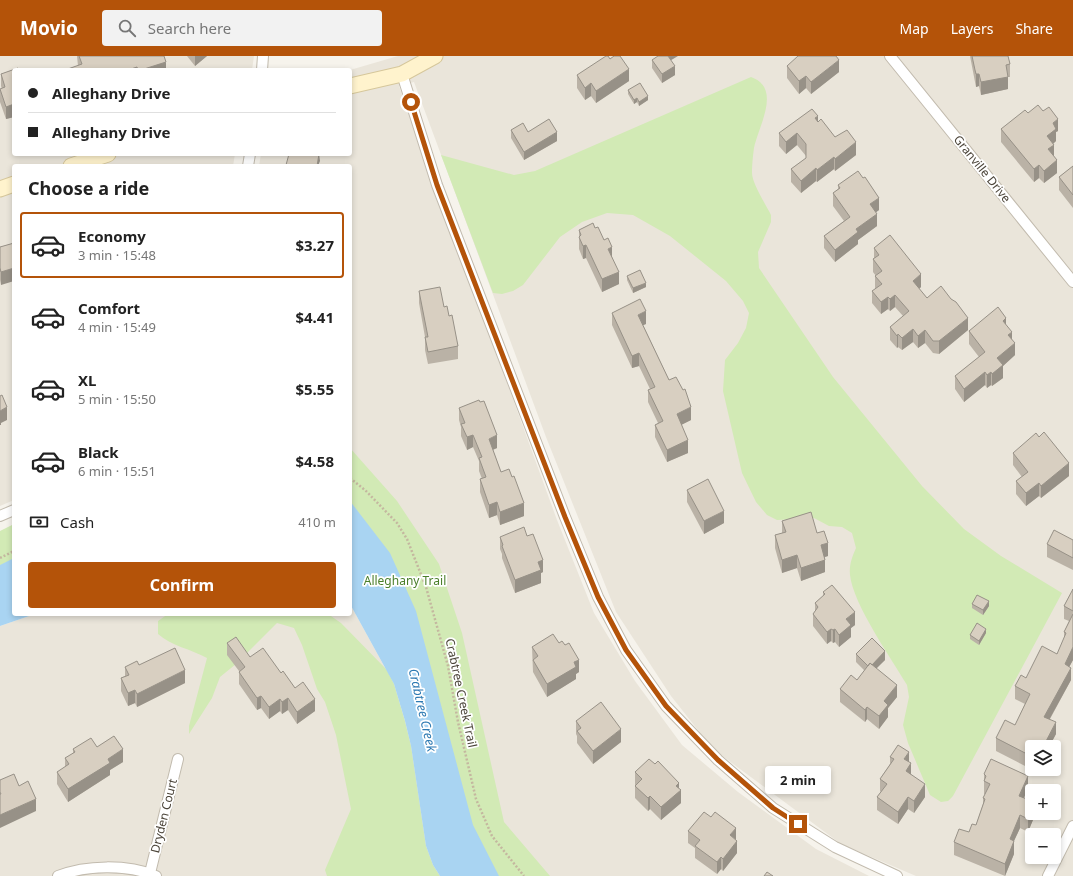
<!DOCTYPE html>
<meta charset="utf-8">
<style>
body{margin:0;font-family:"Noto Sans",sans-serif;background:#f2f2f2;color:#222;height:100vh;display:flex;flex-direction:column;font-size:15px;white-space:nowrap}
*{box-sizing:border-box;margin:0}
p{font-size:13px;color:#767676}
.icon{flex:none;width:22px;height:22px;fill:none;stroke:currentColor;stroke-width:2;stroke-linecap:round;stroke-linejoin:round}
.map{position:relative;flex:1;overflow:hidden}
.sheet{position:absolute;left:12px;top:108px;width:340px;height:452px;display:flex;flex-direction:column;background:#fff;border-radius:4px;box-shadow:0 2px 6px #0003}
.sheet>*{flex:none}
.guide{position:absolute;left:12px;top:12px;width:340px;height:88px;border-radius:4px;box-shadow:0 2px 6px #0003;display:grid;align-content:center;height:88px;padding:0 16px;background:#fff}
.fabs{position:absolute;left:1025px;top:684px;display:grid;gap:8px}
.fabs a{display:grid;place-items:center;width:36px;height:36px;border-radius:4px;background:#fff;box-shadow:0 2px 6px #0003;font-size:20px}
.end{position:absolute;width:18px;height:18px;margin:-9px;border:5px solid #b45309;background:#fff;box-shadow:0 0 0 2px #fff}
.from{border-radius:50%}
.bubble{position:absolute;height:28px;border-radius:4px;background:#fff;box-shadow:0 2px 6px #0003;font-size:13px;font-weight:700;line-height:28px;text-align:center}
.guide b{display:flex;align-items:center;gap:14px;height:38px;font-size:15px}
.guide b+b{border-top:1px solid #e0e0e0}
.guide i{width:10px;height:10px;background:#222}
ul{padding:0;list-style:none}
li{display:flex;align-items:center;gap:12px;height:66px;margin:0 8px 6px;padding:0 8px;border:2px solid transparent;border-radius:4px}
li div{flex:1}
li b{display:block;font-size:15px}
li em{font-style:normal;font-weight:700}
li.selected{border-color:#b45309}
li>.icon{width:36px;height:36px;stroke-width:1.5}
h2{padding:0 16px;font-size:18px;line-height:48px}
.pay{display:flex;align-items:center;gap:10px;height:44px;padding:0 16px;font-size:15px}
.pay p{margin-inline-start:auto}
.cta{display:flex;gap:8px;margin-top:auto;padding:8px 16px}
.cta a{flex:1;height:46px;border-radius:4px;background:#b45309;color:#fff;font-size:16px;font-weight:700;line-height:46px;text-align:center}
header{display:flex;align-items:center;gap:24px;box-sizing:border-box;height:56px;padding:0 20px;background:#b45309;color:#fff}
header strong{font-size:19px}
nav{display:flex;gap:22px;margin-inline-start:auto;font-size:14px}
.search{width:280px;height:36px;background:#f2f2f2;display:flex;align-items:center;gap:10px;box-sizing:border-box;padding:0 14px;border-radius:4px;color:#767676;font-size:15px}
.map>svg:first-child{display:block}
</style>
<header>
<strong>Movio</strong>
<div class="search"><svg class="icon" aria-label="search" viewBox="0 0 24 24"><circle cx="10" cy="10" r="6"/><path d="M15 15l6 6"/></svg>Search here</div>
<nav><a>Map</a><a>Layers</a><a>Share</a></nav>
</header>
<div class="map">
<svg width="1073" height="820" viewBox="0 0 1073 820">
<rect width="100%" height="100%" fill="#f6f3ec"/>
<path fill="#eae5da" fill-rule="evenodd" d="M0,0H254L252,14H14V98H235L233,110H14V444L0,450Z
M398,0H1073V820H916L841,788L713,693L671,640L616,556L546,381L414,26L399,30L557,464L594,557L635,625L682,689L738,736L816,793L869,820H467L350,506V110H259L261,98H350V14ZM1032,691H1054V713H1032ZM1032,735H1054V757H1032ZM1032,779H1054V801H1032Z
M350,548L394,628L411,690L426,790L433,809L440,820H0V570L35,558H350Z"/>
<path fill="#d2eab5" d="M751,21C782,32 759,69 754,92C753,99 752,109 752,117C752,127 766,149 771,159V166L758,196L759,212L833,321L922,430L964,473L1001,500L1062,537L953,740L948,745L941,746L930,739L908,687L903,669L909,641L907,629C891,602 853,548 850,519C849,509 852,501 856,492L852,477L842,471L829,470L814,462L777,464L767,459L756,446L742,417L723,335L725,304L738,287L746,272L749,257L743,245L726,225L670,180L633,159L607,157L582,166L560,181L523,229L513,235L502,238L493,237L441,99L514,119L535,115Z
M350,392L397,445L439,508L462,577L504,766L550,820H469L400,597L350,494Z
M14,468V547L0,555V475Z
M168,558H328L341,567L387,614L394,628L405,665L411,690L426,790L433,809L440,820H327L325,814L351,753L336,679L325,646L317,633L302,589L294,572L277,567L236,608L220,621L212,642L189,678V670L207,602C191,593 171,590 158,578V565Z"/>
<path fill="#a9d4f2" d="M350,445L390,497L416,555L473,769L499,820H440L433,809L426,790L411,690L405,665L394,628L350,548Z
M14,502V558H35L0,570V509Z"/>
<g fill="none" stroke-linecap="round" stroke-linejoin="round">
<defs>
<path id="street" d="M890,0L1073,226
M262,14L263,0
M402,18L437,129L565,461L598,541L626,594L666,650L718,704L773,752L835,791L897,820
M248,110L250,98
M0,460L14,454
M150,817L178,703
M58,820C86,809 127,808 156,820
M1048,820L1073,770"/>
<path id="secondary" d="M350,30L402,18L435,0
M71,110L108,98
M0,133L14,128"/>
</defs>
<use href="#street" stroke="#c2bbae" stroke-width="12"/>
<use href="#secondary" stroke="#d6c79b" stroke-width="17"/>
<path stroke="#c4b79f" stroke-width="2.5" stroke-dasharray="2 2" stroke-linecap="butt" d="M350,422L366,435L397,467L407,483L426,531L448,610L458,666L476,743L492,780L524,820
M0,502L14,495"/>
<use href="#street" stroke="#fff" stroke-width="10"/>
<use href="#secondary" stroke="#fff3cd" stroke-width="15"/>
</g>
<path fill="#bab2a6" d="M77,0H164L166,14H65L78,10Z
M187,0H207L195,10Z
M970,0H1008L1010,8V21H1008V33L981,39L979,30L976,31L975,26Z
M652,4L671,5L675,19L662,27L652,12Z
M787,10L839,16L811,38L806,32L799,38L787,22Z
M14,14V61L6,63L0,46V33H2L1,30V18Z
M577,19L629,25L596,47L591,40L585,44L577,32Z
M628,34L648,44L639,50L637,46L634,48L628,38Z
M1028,57L1058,75L1056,76V85L1053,88L1054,100L1057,117L1044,127L1039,122L1034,126L1001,86V73Z
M818,66L856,99L835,115L834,113L817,126L816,125L801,137L791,126V113L806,102V100L797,89L786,98L779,90V77Z
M511,74L528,76L557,85L524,104L511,82Z
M1073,110V152L1059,134V121Z
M838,129L879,154L876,156L877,170L858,184V188L835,206L824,192V180L844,165L833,150V137L838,133Z
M595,172L612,201L619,228L602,236L586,202L583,203L579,193V174Z
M14,187L1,229L0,224V191Z
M874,192L921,231L919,233L927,242L968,274L939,298L933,297L925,287L918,292L913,286L902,294L898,291L897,292L890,284V271L903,260L895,251L890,255L888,253L881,258L872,247V235L875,233V220H876L873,216V203L874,202Z
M627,220L646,231L633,237L627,224Z
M419,235L444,251L449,260L458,290V303L428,308L425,294V281L419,247Z
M612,257L646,268L643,269L669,324L691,364L681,369L688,397L667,406L655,381V369L658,367L648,346V334L650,333L639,310L632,312L612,269Z
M1006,269L1012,283L1015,299L1003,310V322L992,330L991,329L987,332L985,329L964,346L955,333V320L979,301L969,288V275Z
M459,352L497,392L493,394L501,416L524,460L500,469L497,459L489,462L480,436V423H482L479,415V405L473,391L467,394L461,380V371L459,364Z
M1013,397L1069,420L1041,442L1039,440L1026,450L1016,438V425L1022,421L1013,409Z
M687,434L724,467L704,478L687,446Z
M782,465L817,477L828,500L825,501V516L801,525L797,512L782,517L775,492V479L782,477Z
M500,481L543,516L541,517V527L515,537L502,502V498L500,493Z
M1073,484V514L1047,501V488Z
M1073,533V604L1069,611L1071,624L1050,663L1056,678L1049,691H1032V708L1030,707L1027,711L996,695V682L1015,669L1025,648L1015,643V630L1057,598L1064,583V576L1069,565L1064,563V550Z
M823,536L855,569L851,572V581L839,591L835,586L833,587L831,585L827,588L813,570V558L815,555V547L823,540Z
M972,548L989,550L983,559L972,552Z
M986,577L979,589L970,583V579Z
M227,587L250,601L281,617L295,632L315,655L297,668L288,654L282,658L280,655L269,663L261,652L257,654L239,628V615L227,599Z
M559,587L579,616L576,618V623L547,641L533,616L532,591Z
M856,598L885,604L876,612L897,641L888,652V661L879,673L867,663L865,666L840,646V633L857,624L865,615L856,606Z
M139,609L185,627L137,651L135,647L128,650L121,635V622L125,620V611Z
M576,665L621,686L593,708L577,687V680L576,678Z
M97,691L123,706L110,714V719L68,746L57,728V716L65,711V702L73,698V693Z
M890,701L909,706L911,718L925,741L914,757L908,753L898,768L877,754V741L881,736L880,735V723L890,708Z
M635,716L679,732L681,747L661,764L650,753L648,755L635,742Z
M984,718L1028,733L1024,742L1035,757V759L1028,776L1020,772L1014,785V798L1005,820L954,799V786L969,776L976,769L983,748V742L985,738H984Z
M688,775L736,784L737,797L723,815L721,813L717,818L695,802V792L688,787Z"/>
<path fill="#979187" d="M195,0H207L195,10Z
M668,0H678L668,6Z
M839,4V16L811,38V26Z
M166,6V14H141Z
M675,10V19L662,27V18Z
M137,11V14H128Z
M629,13V25L596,47V35Z
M976,18H979V30L976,31Z
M806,20V32L799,38V25Z
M1008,21V33L981,39V26Z
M591,27V40L585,44V32Z
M648,40V44L639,50V46Z
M637,42V46L634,48V44Z
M14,48V61L6,63V51Z
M818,60V73L815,62Z
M1058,63V75L1056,76V85L1047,93V80L1053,67Z
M557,76V85L524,104V96Z
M797,77V89L786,98V86Z
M856,86V99L835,115V103Z
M1054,89V101L1048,93Z
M319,98L320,105L318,110H317Z
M834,101V113L817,126V114Z
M1057,104V117L1044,127V115Z
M1039,109V122L1034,126V113Z
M816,112V125L801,137V125Z
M879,142V154L870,161V148Z
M877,158V170L858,184V188L835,206V194L856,173Z
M586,189V202L583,203V190Z
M612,191V204L608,193Z
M14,212V225L1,229V216Z
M619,216V228L602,236V223Z
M921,218V231L913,238V225Z
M646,227V231L633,237V232Z
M895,239V251L890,255V243Z
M888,241V253L881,258V246Z
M646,255V268L638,271V259Z
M968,262V274L939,298V285Z
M1006,262V275L1003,265Z
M913,273V286L902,294V282Z
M925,274V287L918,292V280Z
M1012,276V289L1008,279Z
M898,278V291L897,292V280Z
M1015,287V299L1003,310V322L992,330V318L997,302Z
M639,297V310L632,312V300Z
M985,316V329L964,346V333Z
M991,316V329L987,332V319Z
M7,351V364L1,367V369H0V355Z
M691,351V364L677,371V358Z
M473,379V391L467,394V381Z
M497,379V392L489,395V383Z
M688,384V397L667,406V394Z
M1069,407V420L1041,442V430Z
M1039,427V440L1026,450V437Z
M497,446V459L489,462V449Z
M524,447V460L500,469V456Z
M724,455V467L704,478V465Z
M828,487V500L821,502V489Z
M797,499V512L782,517V504Z
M543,504V516L541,517V527L515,537V524L538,506Z
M825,504V516L801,525V512Z
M989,545V550L983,559V554Z
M855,556V569L851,572V581L839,591V579L846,563Z
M831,573V585L827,588V576Z
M835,573V586L833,587V574Z
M986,573V577L979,589V585Z
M1073,591V604L1067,615L1065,608Z
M885,595V604L869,620V611Z
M579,604V616L576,618V623L547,641V628L574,606Z
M1071,612V624L1044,673V661Z
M185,614V627L137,651V638Z
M897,629V641L888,652V661L879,673V660L884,645Z
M135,634V647L128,650V637Z
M261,640V652L257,654V642Z
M288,642V654L282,658V646Z
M280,643V655L269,663V651Z
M315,643V655L297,668V656Z
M867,651V663L865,666V654Z
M1056,666V678L1049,691H1043Z
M621,673V686L593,708V695Z
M123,693V706L110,714V719L68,746V733L108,703Z
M1030,694V707L1027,711V698Z
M909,696V709L904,703Z
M911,707V720L906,715Z
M1028,720V733L1019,752V740Z
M679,727V736L681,734V747L661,764V751L676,730Z
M925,728V741L914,757V745Z
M650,740V753L648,755V742Z
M908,741V753L898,768V756Z
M36,743V755L0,772V759Z
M1032,753V757H1035V759L1028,776V763Z
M1020,759V772L1014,785V798L1005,820V808L1010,783Z
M736,772V784L730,779Z
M737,785V797L723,815V803Z
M721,801V813L717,818V806Z"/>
<path fill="#d8cfc1" stroke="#979187" d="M79,0H164L166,6L141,14H138L137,11L128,14H65L82,8Z
M606,0H608L610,3L614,0H620L629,13L596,35L591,27L585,32L577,19Z
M658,0H668L675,10L662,18L652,4Z
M798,0H836L839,4L811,26L806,20L799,25L787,10Z
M972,0H1008L1010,8L1006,9L1008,21L981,26L979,18H976L975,14Z
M18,12L19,14H14V48L6,51L0,33L5,31L1,18Z
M640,27L648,40L639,46L637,42L634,44L628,34Z
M1038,49L1043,55L1049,51L1058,63L1053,67L1056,73L1047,80L1054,89L1048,93L1057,104L1044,115L1039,109L1034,113L1001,73L1025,54L1028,57Z
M812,53L818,60L815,62L818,66L821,63L835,81L847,74L856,86L835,103L834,101L817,114L816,112L801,125L791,113L806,102V88L797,77L786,86L779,77Z
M549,63L557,76L524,96L511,74L523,67L528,76Z
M289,98H319L317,110H293L286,109Z
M1073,110V139L1059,121Z
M858,115L863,122L865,121L879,142L870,148L877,158L856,173L858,176L835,194L824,180L850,161L833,137L840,132L838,129Z
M593,167L595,172L598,171L604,184L608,182L612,191L608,193L619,216L602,223L586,189L583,190L579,181L581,179L579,174Z
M890,179L921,218L913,225L927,242L941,230L951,243L956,246L968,262L939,285H933L925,274L918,280L913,273L902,282L898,278L897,280L890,271L909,255L895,239L890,243L888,241L881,246L872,235L882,228L875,220L882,215L873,203L879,199L874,192Z
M14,187V212L1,216L0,212V191Z
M640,214L646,227L633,232L627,220Z
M440,231L444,251L447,250L449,260L452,259L458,290L428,296L425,281H428L419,235Z
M640,243L646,255L638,259L669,324L676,321L683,334L685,333L691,351L677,358L688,384L667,394L655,369L663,365L648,334L655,331L639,297L632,300L612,257Z
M998,251L1006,262L1003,265L1012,276L1008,279L1015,287L997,302L1003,309L992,318L991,316L987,319L985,316L964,333L955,320L985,296L969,275Z
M2,339L7,351L0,355L1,356L0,357V340Z
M479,344L480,346L484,345L497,379L489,383L501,416L509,413L512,421L514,420L524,447L500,456L497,446L489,449L480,423L486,421L479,402L482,401L473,379L467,381L461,368L465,367L459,352Z
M1044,376L1069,407L1041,430L1039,427L1026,437L1016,425L1028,416L1013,397L1036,377L1039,381Z
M708,423L724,455L704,465L687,434Z
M811,456L817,477L824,475L828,487L821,489L825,504L801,512L797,499L782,504L775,479L786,476L782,465Z
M524,471L527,480L533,478L543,504L538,506L541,514L515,524L502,490L503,489L500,481Z
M1054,474L1073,484V502L1047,488Z
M832,529L855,556L846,563L851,569L839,579L835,573L833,574L831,573L827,576L813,558L818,551L815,547L825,538L823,536Z
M1073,533V555L1064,550Z
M977,539L989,545L983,554L972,548Z
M1073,558V591L1065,608L1071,612L1044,661L1056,666L1043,691L1039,690L1038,691H1032V695L1030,694L1027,698L996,682L1005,664L1015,669L1030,638L1015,630L1021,619L1026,622L1042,590L1057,598L1066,577L1064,576Z
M977,567L986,573L979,585L970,579Z
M553,578L559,587L562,585L565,589L569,587L579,604L574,606L576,611L547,628L533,604L538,600L532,591Z
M236,581L250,601L263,592L281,617L283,615L295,632L303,626L315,643L297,656L288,642L282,646L280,643L269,651L261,640L257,642L239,616L245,611L227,587Z
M872,582L885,595L872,609L870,607L868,610L856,598Z
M175,592L185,614L137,638L135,634L128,637L121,622L129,619L125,611L137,605L139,609Z
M870,607L897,629L884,645L888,649L879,660L867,651L865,654L840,633L851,619L857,624Z
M601,646L621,673L593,695L577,675L581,672L576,665Z
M114,680L123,693L108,703L110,707L68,733L57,716L69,708L65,702L75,696L73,693L91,682L97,691Z
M898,689L909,696L904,703L911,707L906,715L925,728L914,745L908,741L898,756L877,741L887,728L880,723L894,703L890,701Z
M649,703L655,708L658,705L679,727L676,730L681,734L661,751L650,740L648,742L635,730L642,723L635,716Z
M991,703L1028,720L1019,740L1032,745V753L1028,763L1020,759L1010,783L1014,785L1005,808L954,786L959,773L969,776L972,768L976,769L985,743L983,742L990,728L984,725L986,720L984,718Z
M14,718L19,730L28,725L36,743L0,759V738H1L0,736V724Z
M704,756L711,761L715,756L736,772L730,779L737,785L723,803L721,801L717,806L695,790L700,784L688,775Z
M767,816L773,820H764Z"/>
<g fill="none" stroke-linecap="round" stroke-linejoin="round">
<path stroke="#b45309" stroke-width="5" d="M411,46L437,129L565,461L598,541L626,594L666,650L718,704L773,752L798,768"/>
</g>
<g text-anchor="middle" stroke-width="3.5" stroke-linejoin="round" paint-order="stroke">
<g font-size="12" fill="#4b4439" stroke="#fff">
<text transform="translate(982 113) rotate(51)" y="4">Granville Drive</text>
<text transform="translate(461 637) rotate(78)" y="4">Crabtree Creek Trail</text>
<text transform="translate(164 760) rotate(-76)" y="4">Dryden Court</text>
</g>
<g font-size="12" fill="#4a7f2a" stroke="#fff">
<text x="405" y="529">Alleghany Trail</text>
</g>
<g font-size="13" font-style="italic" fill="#2e7ab2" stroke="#fff">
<text transform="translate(423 654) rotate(77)" y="5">Crabtree Creek</text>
</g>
</g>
</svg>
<div class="fabs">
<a><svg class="icon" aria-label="layers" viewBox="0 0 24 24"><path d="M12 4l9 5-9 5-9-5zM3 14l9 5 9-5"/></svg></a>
<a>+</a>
<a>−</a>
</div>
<i class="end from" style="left:411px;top:46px"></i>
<i class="end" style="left:798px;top:768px"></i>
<div class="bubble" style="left:765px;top:710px;width:66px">2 min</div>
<div class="guide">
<b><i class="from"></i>Alleghany Drive</b>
<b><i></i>Alleghany Drive</b>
</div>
<section class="sheet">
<h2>Choose a ride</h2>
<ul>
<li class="selected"><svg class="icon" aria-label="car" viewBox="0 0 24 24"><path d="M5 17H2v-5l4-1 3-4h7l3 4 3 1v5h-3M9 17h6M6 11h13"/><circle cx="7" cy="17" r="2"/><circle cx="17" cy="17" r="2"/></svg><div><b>Economy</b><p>3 min · 15:48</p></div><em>$3.27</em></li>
<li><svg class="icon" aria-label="car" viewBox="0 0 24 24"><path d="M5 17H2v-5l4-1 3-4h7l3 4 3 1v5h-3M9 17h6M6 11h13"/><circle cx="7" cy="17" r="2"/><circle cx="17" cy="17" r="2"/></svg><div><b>Comfort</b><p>4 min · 15:49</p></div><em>$4.41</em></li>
<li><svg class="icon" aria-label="car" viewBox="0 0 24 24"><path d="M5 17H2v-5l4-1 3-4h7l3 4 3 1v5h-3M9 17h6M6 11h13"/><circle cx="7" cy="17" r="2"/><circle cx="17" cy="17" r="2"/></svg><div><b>XL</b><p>5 min · 15:50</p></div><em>$5.55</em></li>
<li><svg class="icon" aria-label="car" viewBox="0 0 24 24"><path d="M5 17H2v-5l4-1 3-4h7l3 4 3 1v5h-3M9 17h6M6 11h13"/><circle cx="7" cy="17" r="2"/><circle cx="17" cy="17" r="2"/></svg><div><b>Black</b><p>6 min · 15:51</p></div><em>$4.58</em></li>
</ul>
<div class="pay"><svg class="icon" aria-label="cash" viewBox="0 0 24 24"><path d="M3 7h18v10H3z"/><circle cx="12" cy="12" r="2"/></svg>Cash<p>410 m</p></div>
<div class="cta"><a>Confirm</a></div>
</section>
</div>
